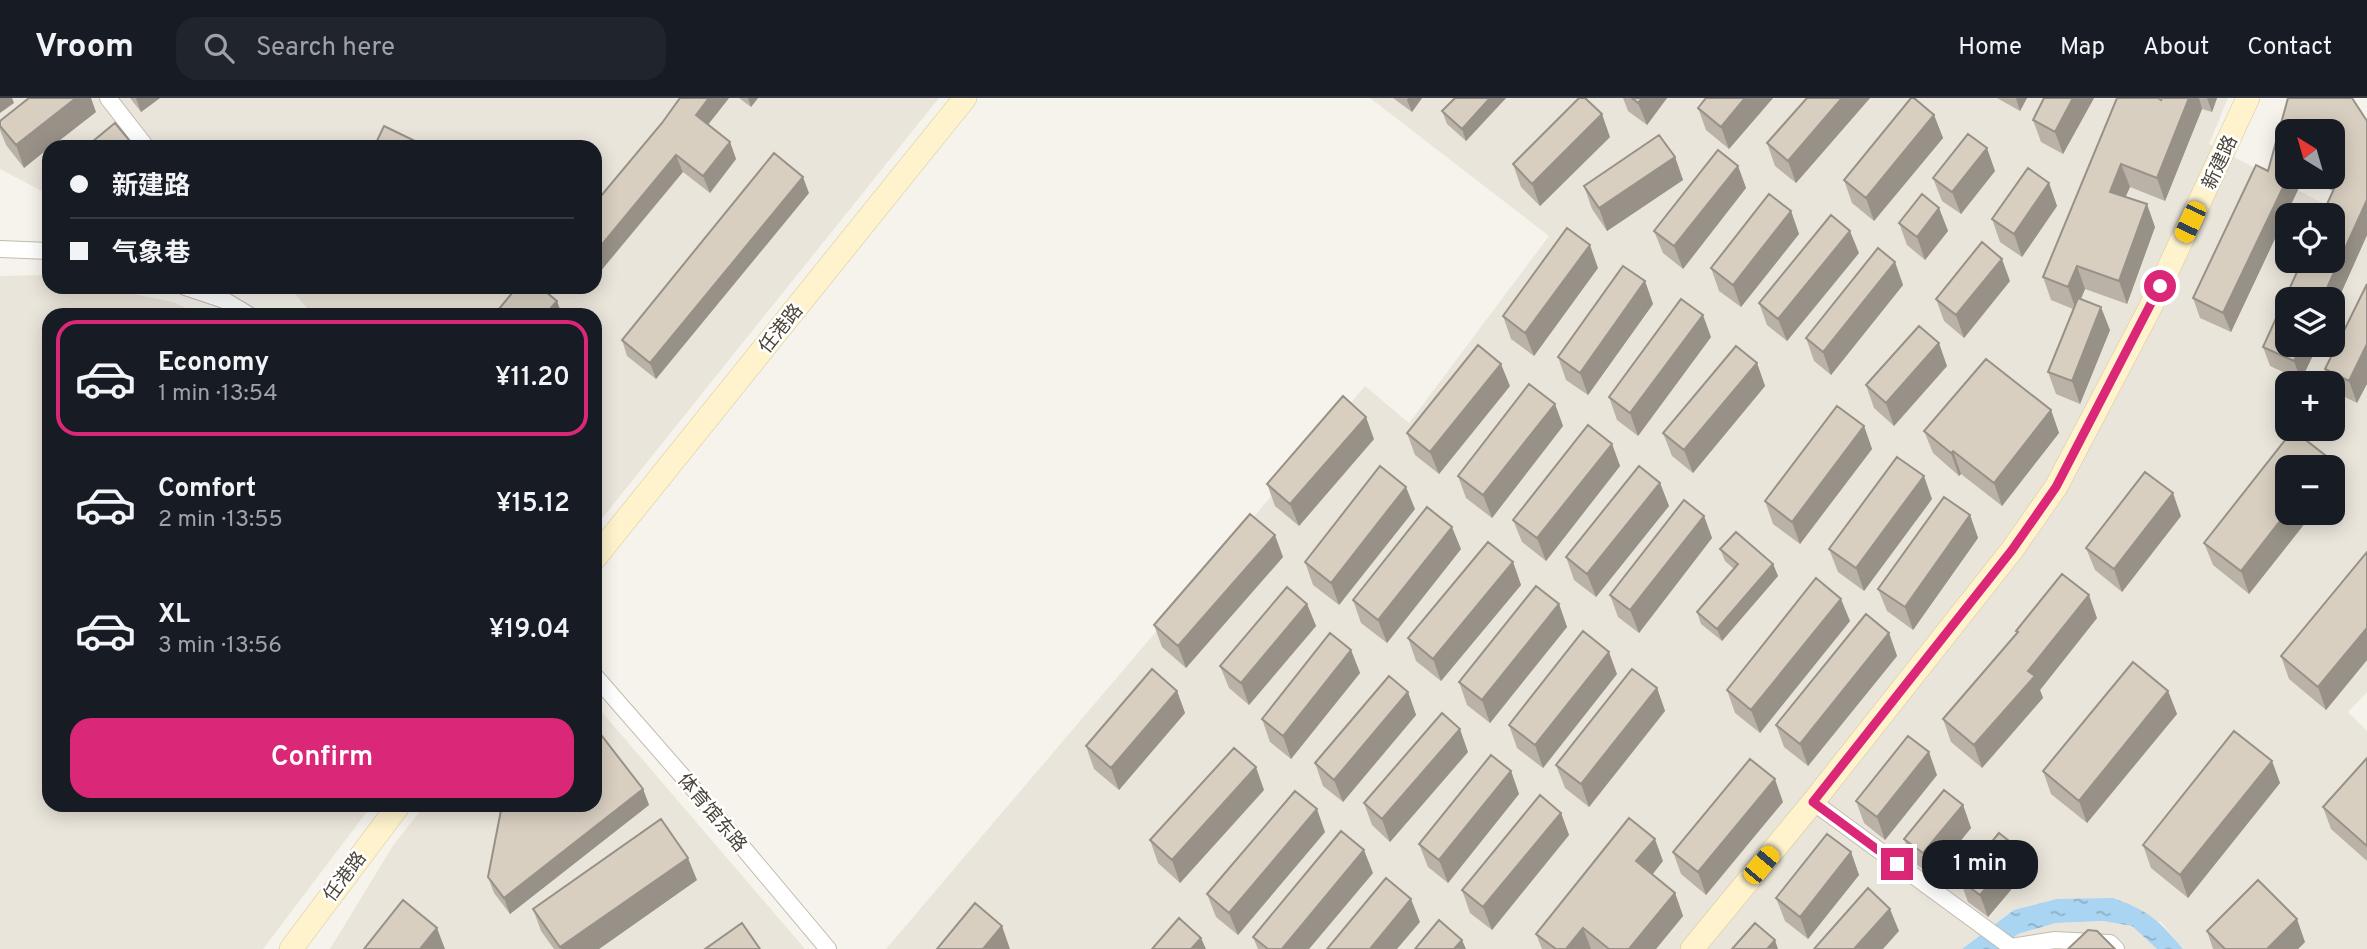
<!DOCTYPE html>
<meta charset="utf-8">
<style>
body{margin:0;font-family:Overpass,"Noto Sans SC",sans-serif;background:#20242c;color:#f1f3f6;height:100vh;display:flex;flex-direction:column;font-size:26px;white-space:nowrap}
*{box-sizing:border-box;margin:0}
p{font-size:23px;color:#9ea1a6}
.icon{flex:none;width:38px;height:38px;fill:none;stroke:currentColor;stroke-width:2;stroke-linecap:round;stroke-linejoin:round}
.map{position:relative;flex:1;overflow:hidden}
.side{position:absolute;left:42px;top:210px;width:560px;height:504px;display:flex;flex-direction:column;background:#171b24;border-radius:21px;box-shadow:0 4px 18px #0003}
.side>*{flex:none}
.banner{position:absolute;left:42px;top:42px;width:560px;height:154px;border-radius:21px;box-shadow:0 4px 18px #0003;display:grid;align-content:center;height:154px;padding:0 28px;background:#171b24}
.needle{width:46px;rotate:323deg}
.controls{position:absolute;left:2275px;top:21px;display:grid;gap:14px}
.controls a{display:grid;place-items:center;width:70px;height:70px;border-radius:14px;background:#171b24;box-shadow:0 4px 18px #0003;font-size:35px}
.end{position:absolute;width:32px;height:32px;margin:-16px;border:9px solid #db2777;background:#fff;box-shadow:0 0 0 4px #fff}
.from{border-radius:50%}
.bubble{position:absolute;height:49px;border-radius:21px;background:#171b24;box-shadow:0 4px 18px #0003;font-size:23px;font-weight:600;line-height:49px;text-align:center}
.car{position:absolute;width:21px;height:42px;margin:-21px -10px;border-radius:9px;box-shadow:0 0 5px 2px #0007;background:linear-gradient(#f5c518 24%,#345 0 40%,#f5c518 0 76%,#345 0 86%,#f5c518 0)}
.banner b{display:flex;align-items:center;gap:24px;height:66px;font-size:26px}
.banner b+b{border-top:2px solid #363941}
.banner i{width:18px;height:18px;background:#f1f3f6}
ul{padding:12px 0 0;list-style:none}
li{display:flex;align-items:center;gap:21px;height:116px;margin:0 14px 10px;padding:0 14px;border:4px solid transparent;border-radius:21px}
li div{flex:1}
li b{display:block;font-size:26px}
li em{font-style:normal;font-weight:600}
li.on{border-color:#db2777}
li>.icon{width:63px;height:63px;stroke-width:1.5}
.primary-button{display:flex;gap:14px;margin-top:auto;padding:14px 28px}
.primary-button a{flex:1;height:80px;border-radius:21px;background:#db2777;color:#fff;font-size:28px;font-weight:600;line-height:80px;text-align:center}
header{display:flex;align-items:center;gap:42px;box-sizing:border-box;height:98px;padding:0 35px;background:#171b24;border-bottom:2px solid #363941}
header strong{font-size:33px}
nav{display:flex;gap:38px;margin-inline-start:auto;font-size:24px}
.search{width:490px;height:63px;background:#20242c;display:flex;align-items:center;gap:18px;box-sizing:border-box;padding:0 24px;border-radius:21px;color:#9ea1a6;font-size:26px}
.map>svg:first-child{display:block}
</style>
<header>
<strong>Vroom</strong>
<div class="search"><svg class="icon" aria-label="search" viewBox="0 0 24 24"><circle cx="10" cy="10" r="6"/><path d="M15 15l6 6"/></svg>Search here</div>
<nav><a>Home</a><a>Map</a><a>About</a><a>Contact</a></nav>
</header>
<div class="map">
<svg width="2367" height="851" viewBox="0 0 2367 851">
<defs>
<pattern id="water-ripples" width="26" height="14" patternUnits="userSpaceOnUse" patternTransform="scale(1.75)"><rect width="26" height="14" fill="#a9d4f2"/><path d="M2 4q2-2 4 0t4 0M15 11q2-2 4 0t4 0" fill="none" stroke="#8caec5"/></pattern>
</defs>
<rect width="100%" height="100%" fill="#f6f3ec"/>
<path fill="#eae5da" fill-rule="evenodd" d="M0,0H939L595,429V217H313L289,189H595V49H49V97L0,71Z
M1370,0H2228L2209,46L2367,128V594L2348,614L2367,633V851H2183L2161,824L2014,812L1962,851H886L1365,288L1409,325L1549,138ZM2287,117H2333V163H2287ZM2287,201H2333V247H2287ZM2287,285H2333V331H2287ZM2287,369H2333V415H2287Z
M42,177L49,179V189H99L173,204L201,217H49V707H372L263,851H0V178Z
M595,606L805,851H330L394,746L425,707H595Z
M2103,823L2132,828L2157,851H1999L2018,836L2057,825Z"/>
<path fill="url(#water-ripples)" d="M2113,800C2149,813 2159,822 2183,851H2157L2132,828L2103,823L2056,825L2018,836L1999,851H1962L2014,812L2057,801Z"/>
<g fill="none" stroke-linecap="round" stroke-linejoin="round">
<defs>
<path id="street" d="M108,0L146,49
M0,151L49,153
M185,189L224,202L249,217
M595,578L698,696L828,851
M1813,704L2011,849L2055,842L2110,845L2116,851"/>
<path id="secondary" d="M595,460L965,0
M291,851L399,707
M1692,851L1813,704L2012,452L2056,389L2150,210L2248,0"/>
</defs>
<use href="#street" stroke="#c2bbae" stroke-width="18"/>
<use href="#secondary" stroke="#d6c79b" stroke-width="24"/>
<use href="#street" stroke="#fff" stroke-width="16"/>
<use href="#secondary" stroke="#fff3cd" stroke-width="23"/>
</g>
<path fill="#bab2a6" d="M130,0H160L141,14Z
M680,0H729L708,27L730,44L736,61L710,95L683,74L662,25Z
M739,0H758L751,9Z
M1393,0H1422L1412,14Z
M1455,0H1506L1466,43L1447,26L1442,13Z
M1623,0H1667L1647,27L1628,13Z
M1706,0H1773L1729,51L1706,32L1698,10Z
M1807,0H1870L1796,85L1775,68L1767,45Z
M1997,0H2027L2020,13Z
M2044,0H2094L2063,56L2041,44L2033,22Z
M2162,0H2217L2212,14L2202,11L2165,103L2130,89L2125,99L2155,129L2127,206L2085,191L2081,201L2110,232L2080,306L2056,296L2048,274L2073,211L2051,202L2043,179Z
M2288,0H2352L2367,23V137L2333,213V201H2287V247H2318L2301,282L2270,268L2263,249L2302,163H2333V117H2322L2333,93L2304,79H2333V33H2287V79H2304L2231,234L2200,220L2193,200L2256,67L2268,73Z
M96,14L51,49H49L24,70L6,47L0,32V23Z
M1934,17L1943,40L1874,123L1852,105L1844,82Z
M1610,39L1540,108L1521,89L1513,66Z
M1675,59L1683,82L1607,133L1592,111L1584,88Z
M1738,68L1746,90L1683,171L1663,155L1654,133Z
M1995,73L1961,116L1942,103L1933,80Z
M2049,85L2057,108L2022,159L2000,144L1992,121Z
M809,95L656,281L627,258L622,242Z
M1939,110L1948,133L1925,162L1907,147L1899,125Z
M1791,113L1799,136L1741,209L1719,193L1711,170Z
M1859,155L1787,243L1767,227L1759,205Z
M1895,164L1903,187L1831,277L1814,263L1806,240Z
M1598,170L1534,258L1511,241L1503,218Z
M1645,183L1653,206L1588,297L1566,282L1558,259Z
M2010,183L1964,240L1944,223L1936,201Z
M2367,186L2357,305L2333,293V285H2330L2325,271Z
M1711,239L1638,338L1617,322L1609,299Z
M1757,265L1765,288L1693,375L1672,358L1663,335Z
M1947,268L1894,328L1874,310L1866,287Z
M1510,288L1439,376L1415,357L1407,335Z
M1555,306L1563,328L1492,420L1466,400L1458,378Z
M2051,312L2059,335L2002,408L1961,376L1959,378L1933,355L1924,333Z
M1864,328L1872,351L1800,446L1773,426L1765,403Z
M2293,332L2330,361L2333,369H2287V415H2313L2249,496L2213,467L2204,445Z
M1374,341L1299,428L1275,408L1267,386Z
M1612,346L1620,368L1546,463L1522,444L1513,422Z
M1660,385L1669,408L1596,499L1574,482L1566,459Z
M1932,401L1864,493L1838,474L1829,451Z
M1415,411L1339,507L1313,487L1305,464Z
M1970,417L1978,440L1913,532L1887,513L1878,491Z
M1704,418L1712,440L1639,535L1618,519L1610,497Z
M2181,418L2122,494L2095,472L2086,450Z
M1461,451L1387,545L1361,525L1353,502Z
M1720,451L1773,466L1778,478L1722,543L1701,526L1697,514L1734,471L1725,463Z
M2367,454V562L2326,612L2289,581L2281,558Z
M1283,459L1186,570L1162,549L1154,527Z
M1513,464L1521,487L1441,583L1416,563L1408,540Z
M1307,506L1316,528L1249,607L1229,590L1220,568Z
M1559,506L1567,529L1490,625L1467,607L1459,584Z
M2097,520L2040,592L2043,600L1982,670L1951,644L1943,621L2017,536L2016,533Z
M1850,523L1760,635L1735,615L1727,592Z
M1889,535L1897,558L1808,668L1784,649L1776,627Z
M1351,552L1360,575L1291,661L1270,644L1262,621Z
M1617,576L1543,670L1517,650L1509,627Z
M1657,590L1665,613L1589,709L1565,690L1556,667Z
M1177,593L1185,615L1119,692L1094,671L1086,648Z
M2168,593L2177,616L2087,725L2051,696L2043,673Z
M1408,594L1416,617L1343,704L1323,688L1315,665Z
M1468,654L1390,744L1372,727L1364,705Z
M2367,660V763L2331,731L2323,709Z
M2272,663L2280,685L2188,800L2151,770L2143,747Z
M1511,673L1519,696L1448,785L1428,769L1419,746Z
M1937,677L1885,742L1864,725L1856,703Z
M643,691L649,707L510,816L494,795L488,779Z
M1264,692L1180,785L1158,765L1150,742Z
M1783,704L1706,797L1681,776L1673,754Z
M1963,707L1971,730L1932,778L1912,763L1904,741Z
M1561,715L1569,737L1492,832L1470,815L1462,792Z
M1325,734L1238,837L1216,819L1207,796Z
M1851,754L1859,777L1808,841L1785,823L1776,800Z
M1663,763L1652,776L1675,795L1683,818L1656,851H1542L1536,836Z
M2027,773L1988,819L1968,804L1960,782Z
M1373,775L1309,851H1258L1253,839Z
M697,782L599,851H554L541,833L533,811Z
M2207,833L2305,844L2298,851H2213Z"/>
<path fill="#979187" d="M0,0H12L14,5L0,15Z
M76,0H91L96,14L51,49H49V50L24,70L16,47Z
M136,0H160L141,14Z
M709,0H729L702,34L696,17Z
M748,0H758L751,9Z
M1408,0H1422L1412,14L1407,2Z
M1490,0H1506L1466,43L1462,31Z
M1642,0H1667L1647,27L1638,5Z
M1745,0H1773L1729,51L1721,29Z
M1842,0H1870L1796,85L1788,63Z
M2016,0H2027L2020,13Z
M2073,0H2094L2063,56L2055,34Z
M2189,0H2199L2202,11L2165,103L2157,80Z
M2207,0H2217L2212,14Z
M1602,16L1610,39L1540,108L1532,86Z
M1934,17L1943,40L1874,123L1866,100Z
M730,44L736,61L710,95L703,78Z
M1987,50L1995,73L1961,116L1952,94Z
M676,57L683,74L595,180V155Z
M1675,59L1683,82L1607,133L1599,110Z
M2121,66L2130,89L2118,116L2110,94Z
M1738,68L1746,90L1683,171L1674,148Z
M803,79L809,95L656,281L650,265Z
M2288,79H2304L2231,234L2223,215Z
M2049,85L2057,108L2022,159L2014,136Z
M2367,102V137L2333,213V201H2322Z
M2147,106L2155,129L2127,206L2119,183Z
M1939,110L1948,133L1925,162L1917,139Z
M1791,113L1799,136L1741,209L1733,187Z
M1850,133L1859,155L1787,243L1778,221Z
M1590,147L1598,170L1534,258L1525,235Z
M2002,161L2010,183L1964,240L1956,217Z
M1895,164L1903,187L1831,277L1823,254Z
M2077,168L2085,191L2076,212L2068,189Z
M1645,183L1653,206L1588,297L1580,275Z
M557,203L562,217H545Z
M2101,209L2110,232L2080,306L2072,283Z
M1703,217L1711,239L1638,338L1630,315Z
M1939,245L1947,268L1894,328L1886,305Z
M2367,246V286L2357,305L2349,283Z
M2302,247H2318L2301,282L2294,263Z
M1757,265L1765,288L1693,375L1684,352Z
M1501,266L1510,288L1439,376L1430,354Z
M1555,306L1563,328L1492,420L1483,397Z
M2051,312L2059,335L2002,408L1994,385Z
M1366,319L1374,341L1299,428L1290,406Z
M1864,328L1872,351L1800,446L1792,424Z
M1612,346L1620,368L1546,463L1537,440Z
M1953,353L1961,376L1959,378L1951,355Z
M2330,361L2333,369H2323Z
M2333,369L2338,383L2333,390Z
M1924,378L1932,401L1864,493L1856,470Z
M1660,385L1669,408L1596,499L1587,476Z
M1406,389L1415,411L1339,507L1331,485Z
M2173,395L2181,418L2122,494L2114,471Z
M2287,415H2313L2249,496L2241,473Z
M1970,417L1978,440L1913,532L1905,509Z
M1704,418L1712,440L1639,535L1630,512Z
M1452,429L1461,451L1387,545L1378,522Z
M1275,437L1283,459L1186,570L1178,548Z
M1513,464L1521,487L1441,583L1433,561Z
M1773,466L1778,478L1722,543L1717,531Z
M2089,497L2097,520L2040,592L2043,600L1982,670L1974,647L2028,573Z
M1841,501L1850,523L1760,635L1751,612Z
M1307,506L1316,528L1249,607L1241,585Z
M1559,506L1567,529L1490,625L1482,602Z
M2367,530V562L2326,612L2318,589Z
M1889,535L1897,558L1808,668L1800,646Z
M1351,552L1360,575L1291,661L1283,638Z
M1609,554L1617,576L1543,670L1535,647Z
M1657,590L1665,613L1589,709L1581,686Z
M1177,593L1185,615L1119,692L1111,670Z
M2168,593L2177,616L2087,725L2079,703Z
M1408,594L1416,617L1343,704L1334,682Z
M1460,631L1468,654L1390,744L1382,721Z
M1929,654L1937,677L1885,742L1877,719Z
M2272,663L2280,685L2188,800L2180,777Z
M1256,669L1264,692L1180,785L1172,762Z
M1511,673L1519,696L1448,785L1439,762Z
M1775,681L1783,704L1706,797L1698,774Z
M643,691L649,707L510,816L504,800Z
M1963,707L1971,730L1932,778L1923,755Z
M1317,711L1325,734L1238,837L1229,815Z
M1561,715L1569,737L1492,832L1483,809Z
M1655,741L1663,763L1645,786L1636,763Z
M2019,751L2027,773L1988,819L1980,797Z
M1364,752L1373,775L1309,851H1282Z
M1851,754L1859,777L1808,841L1800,819Z
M688,760L697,782L599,851H561L560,849Z
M1675,795L1683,818L1656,851H1629Z
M1411,801L1420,824L1397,851H1370Z
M1890,811L1899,833L1883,851H1854Z
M2297,821L2305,844L2298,851H2267Z
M1002,828L1010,851H983Z
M437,830L445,851H420Z
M1583,830L1591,851H1566Z
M1201,840L1206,851H1191Z
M1462,842L1466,851H1454Z
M1775,842L1778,851H1767Z"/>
<path fill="#d8cfc1" stroke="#979187" stroke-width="2" d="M29,0H76L16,47L0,28V23Z
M680,0H709L696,17L730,44L703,78L676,57L595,155V105L662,25Z
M1455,0H1490L1462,31L1442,13Z
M1579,0H1585L1602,16L1532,86L1513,66Z
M1632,0H1642L1638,5Z
M1706,0H1745L1721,29L1698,10Z
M1807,0H1842L1788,63L1767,45Z
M1911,0H1914L1934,17L1866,100L1844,82Z
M2044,0H2073L2055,34L2033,22Z
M2117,0H2158L2161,2L2162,0H2189L2157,80L2121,66L2110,94L2147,106L2119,183L2077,168L2068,189L2043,179Z
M2288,0H2352L2367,23V102L2322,201H2287V247H2302L2294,263L2263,249L2302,163H2333V117H2322L2339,80L2333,77V33H2287L2288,79L2223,215L2193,200L2256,67L2268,73Z
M115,25L134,48L86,49Z
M384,28L415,43L412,49H374Z
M1968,36L1987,50L1952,94L1933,80Z
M1659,37L1675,59L1599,110L1584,88Z
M1718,52L1738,68L1674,148L1654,133Z
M774,55L803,79L650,265L622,242Z
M2028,70L2049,85L2014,136L1992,121Z
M1769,96L1791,113L1733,187L1711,170Z
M1922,96L1939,110L1917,139L1899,125Z
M1831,117L1850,133L1778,221L1759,205Z
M1567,130L1590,147L1525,235L1503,218Z
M1982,144L2002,161L1956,217L1936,201Z
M1878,150L1895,164L1823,254L1806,240Z
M1623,168L1645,183L1580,275L1558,259Z
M2367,186V246L2349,283L2325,271Z
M517,189H540L557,203L545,217H494Z
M2078,200L2101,209L2072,283L2048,274Z
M1681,201L1703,217L1630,315L1609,299Z
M1919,228L1939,245L1886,305L1866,287Z
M1478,247L1501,266L1430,354L1407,335Z
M1736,248L1757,265L1684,352L1663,335Z
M1986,261L2051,312L1994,385L1953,353L1951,355L1924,333Z
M1529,286L1555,306L1483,397L1458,378Z
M1343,298L1366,319L1290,406L1267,386Z
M1837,308L1864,328L1792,424L1765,403Z
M1588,327L1612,346L1537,440L1513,422Z
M2293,332L2330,361L2323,369H2287V414L2241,473L2204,445Z
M1897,359L1924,378L1856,470L1829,451Z
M1380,368L1406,389L1331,485L1305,464Z
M1639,368L1660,385L1587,476L1566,459Z
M2145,374L2173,395L2114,471L2086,450Z
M1944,399L1970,417L1905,509L1878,491Z
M1684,402L1704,418L1630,512L1610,497Z
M1427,409L1452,429L1378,522L1353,502Z
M1250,416L1275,437L1178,548L1154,527Z
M1736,434L1773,466L1717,531L1697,514L1738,466L1720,451Z
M1488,444L1513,464L1433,561L1408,540Z
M2367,454V530L2318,589L2281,558Z
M2062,476L2089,497L2028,573L2035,578L1974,647L1943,621L2018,534L2016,533Z
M1816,480L1841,501L1751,612L1727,592Z
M1536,488L1559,506L1482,602L1459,584Z
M1287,489L1307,506L1241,585L1220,568Z
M1866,516L1889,535L1800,646L1776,627Z
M1583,533L1609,554L1535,647L1509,627Z
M1330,535L1351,552L1283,638L1262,621Z
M2133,564L2168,593L2079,703L2043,673Z
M1152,571L1177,593L1111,670L1086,648Z
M1632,571L1657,590L1581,686L1556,667Z
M1389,578L1408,594L1334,682L1315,665Z
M1442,615L1460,631L1382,721L1364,705Z
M595,629L643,691L504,800L488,779L502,707H595Z
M2234,633L2272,663L2180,777L2143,747Z
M1908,638L1929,654L1877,719L1856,703Z
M1234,650L1256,669L1172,762L1150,742Z
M1491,657L1511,673L1439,762L1419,746Z
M2367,660V748L2323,709Z
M1750,661L1775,681L1698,774L1673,754Z
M1944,692L1963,707L1923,755L1904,741Z
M1295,693L1317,711L1229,815L1207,796Z
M1540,697L1561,715L1483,809L1462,792Z
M1629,720L1655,741L1636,763L1675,795L1629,851H1609L1583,830L1566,851H1556L1536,836Z
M661,721L688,760L560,849L533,811Z
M1341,733L1364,752L1282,851H1268L1253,839Z
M1999,735L2019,751L1980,797L1960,782Z
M1827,736L1851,754L1800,819L1776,800Z
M1386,780L1411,801L1370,851H1327Z
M2258,782L2297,821L2267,851H2225L2207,833Z
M1868,790L1890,811L1854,851H1814Z
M403,802L437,830L420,851H364Z
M975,805L1002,828L983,851H937Z
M1179,820L1201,840L1191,851H1152Z
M1439,822L1462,842L1454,851H1415Z
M742,825L760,851H705Z
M1755,825L1775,842L1767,851H1732Z
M2088,832L2097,833L2115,851H2068Z"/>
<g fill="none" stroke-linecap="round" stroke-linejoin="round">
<path stroke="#db2777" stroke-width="9" d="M1897,766L1813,704L2012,452L2056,389L2160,188"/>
</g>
<g text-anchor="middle" stroke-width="5" stroke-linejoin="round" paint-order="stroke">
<g font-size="19" fill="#4b4439" stroke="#fff">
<text transform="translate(2219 64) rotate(-65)" y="7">新建路</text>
<text transform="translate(780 230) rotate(-51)" y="7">任港路</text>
<text transform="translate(713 714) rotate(50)" y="7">体育馆东路</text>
<text transform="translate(344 778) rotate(-53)" y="7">任港路</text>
</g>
</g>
</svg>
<div class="controls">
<a><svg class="needle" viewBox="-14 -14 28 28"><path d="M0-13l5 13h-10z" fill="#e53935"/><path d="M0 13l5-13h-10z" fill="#9ea1a6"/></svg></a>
<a><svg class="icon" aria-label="locate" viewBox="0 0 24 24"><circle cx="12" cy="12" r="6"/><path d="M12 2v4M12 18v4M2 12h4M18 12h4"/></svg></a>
<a><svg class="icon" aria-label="layers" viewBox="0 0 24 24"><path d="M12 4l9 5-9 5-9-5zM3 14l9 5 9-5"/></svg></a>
<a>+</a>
<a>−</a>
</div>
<i class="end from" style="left:2160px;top:188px"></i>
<i class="end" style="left:1897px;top:766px"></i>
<div class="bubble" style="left:1922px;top:742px;width:116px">1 min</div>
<i class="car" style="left:2190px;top:124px;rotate:205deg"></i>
<i class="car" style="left:1761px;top:767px;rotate:40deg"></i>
<div class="banner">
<b><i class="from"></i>新建路</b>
<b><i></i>气象巷</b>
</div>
<section class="side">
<ul>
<li class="on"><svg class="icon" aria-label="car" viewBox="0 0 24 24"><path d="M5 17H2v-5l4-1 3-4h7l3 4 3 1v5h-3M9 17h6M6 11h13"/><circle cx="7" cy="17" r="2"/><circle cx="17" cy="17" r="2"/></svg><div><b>Economy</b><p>1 min · 13:54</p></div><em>¥11.20</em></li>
<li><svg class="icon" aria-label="car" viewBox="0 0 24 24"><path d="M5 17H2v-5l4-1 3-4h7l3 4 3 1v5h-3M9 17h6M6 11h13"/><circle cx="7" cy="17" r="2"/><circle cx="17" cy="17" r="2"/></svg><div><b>Comfort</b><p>2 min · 13:55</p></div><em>¥15.12</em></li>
<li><svg class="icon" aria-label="car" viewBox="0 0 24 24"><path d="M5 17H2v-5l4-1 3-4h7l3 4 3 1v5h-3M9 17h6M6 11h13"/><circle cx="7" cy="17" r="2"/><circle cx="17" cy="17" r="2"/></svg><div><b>XL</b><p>3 min · 13:56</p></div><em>¥19.04</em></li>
</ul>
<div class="primary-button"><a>Confirm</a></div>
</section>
</div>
